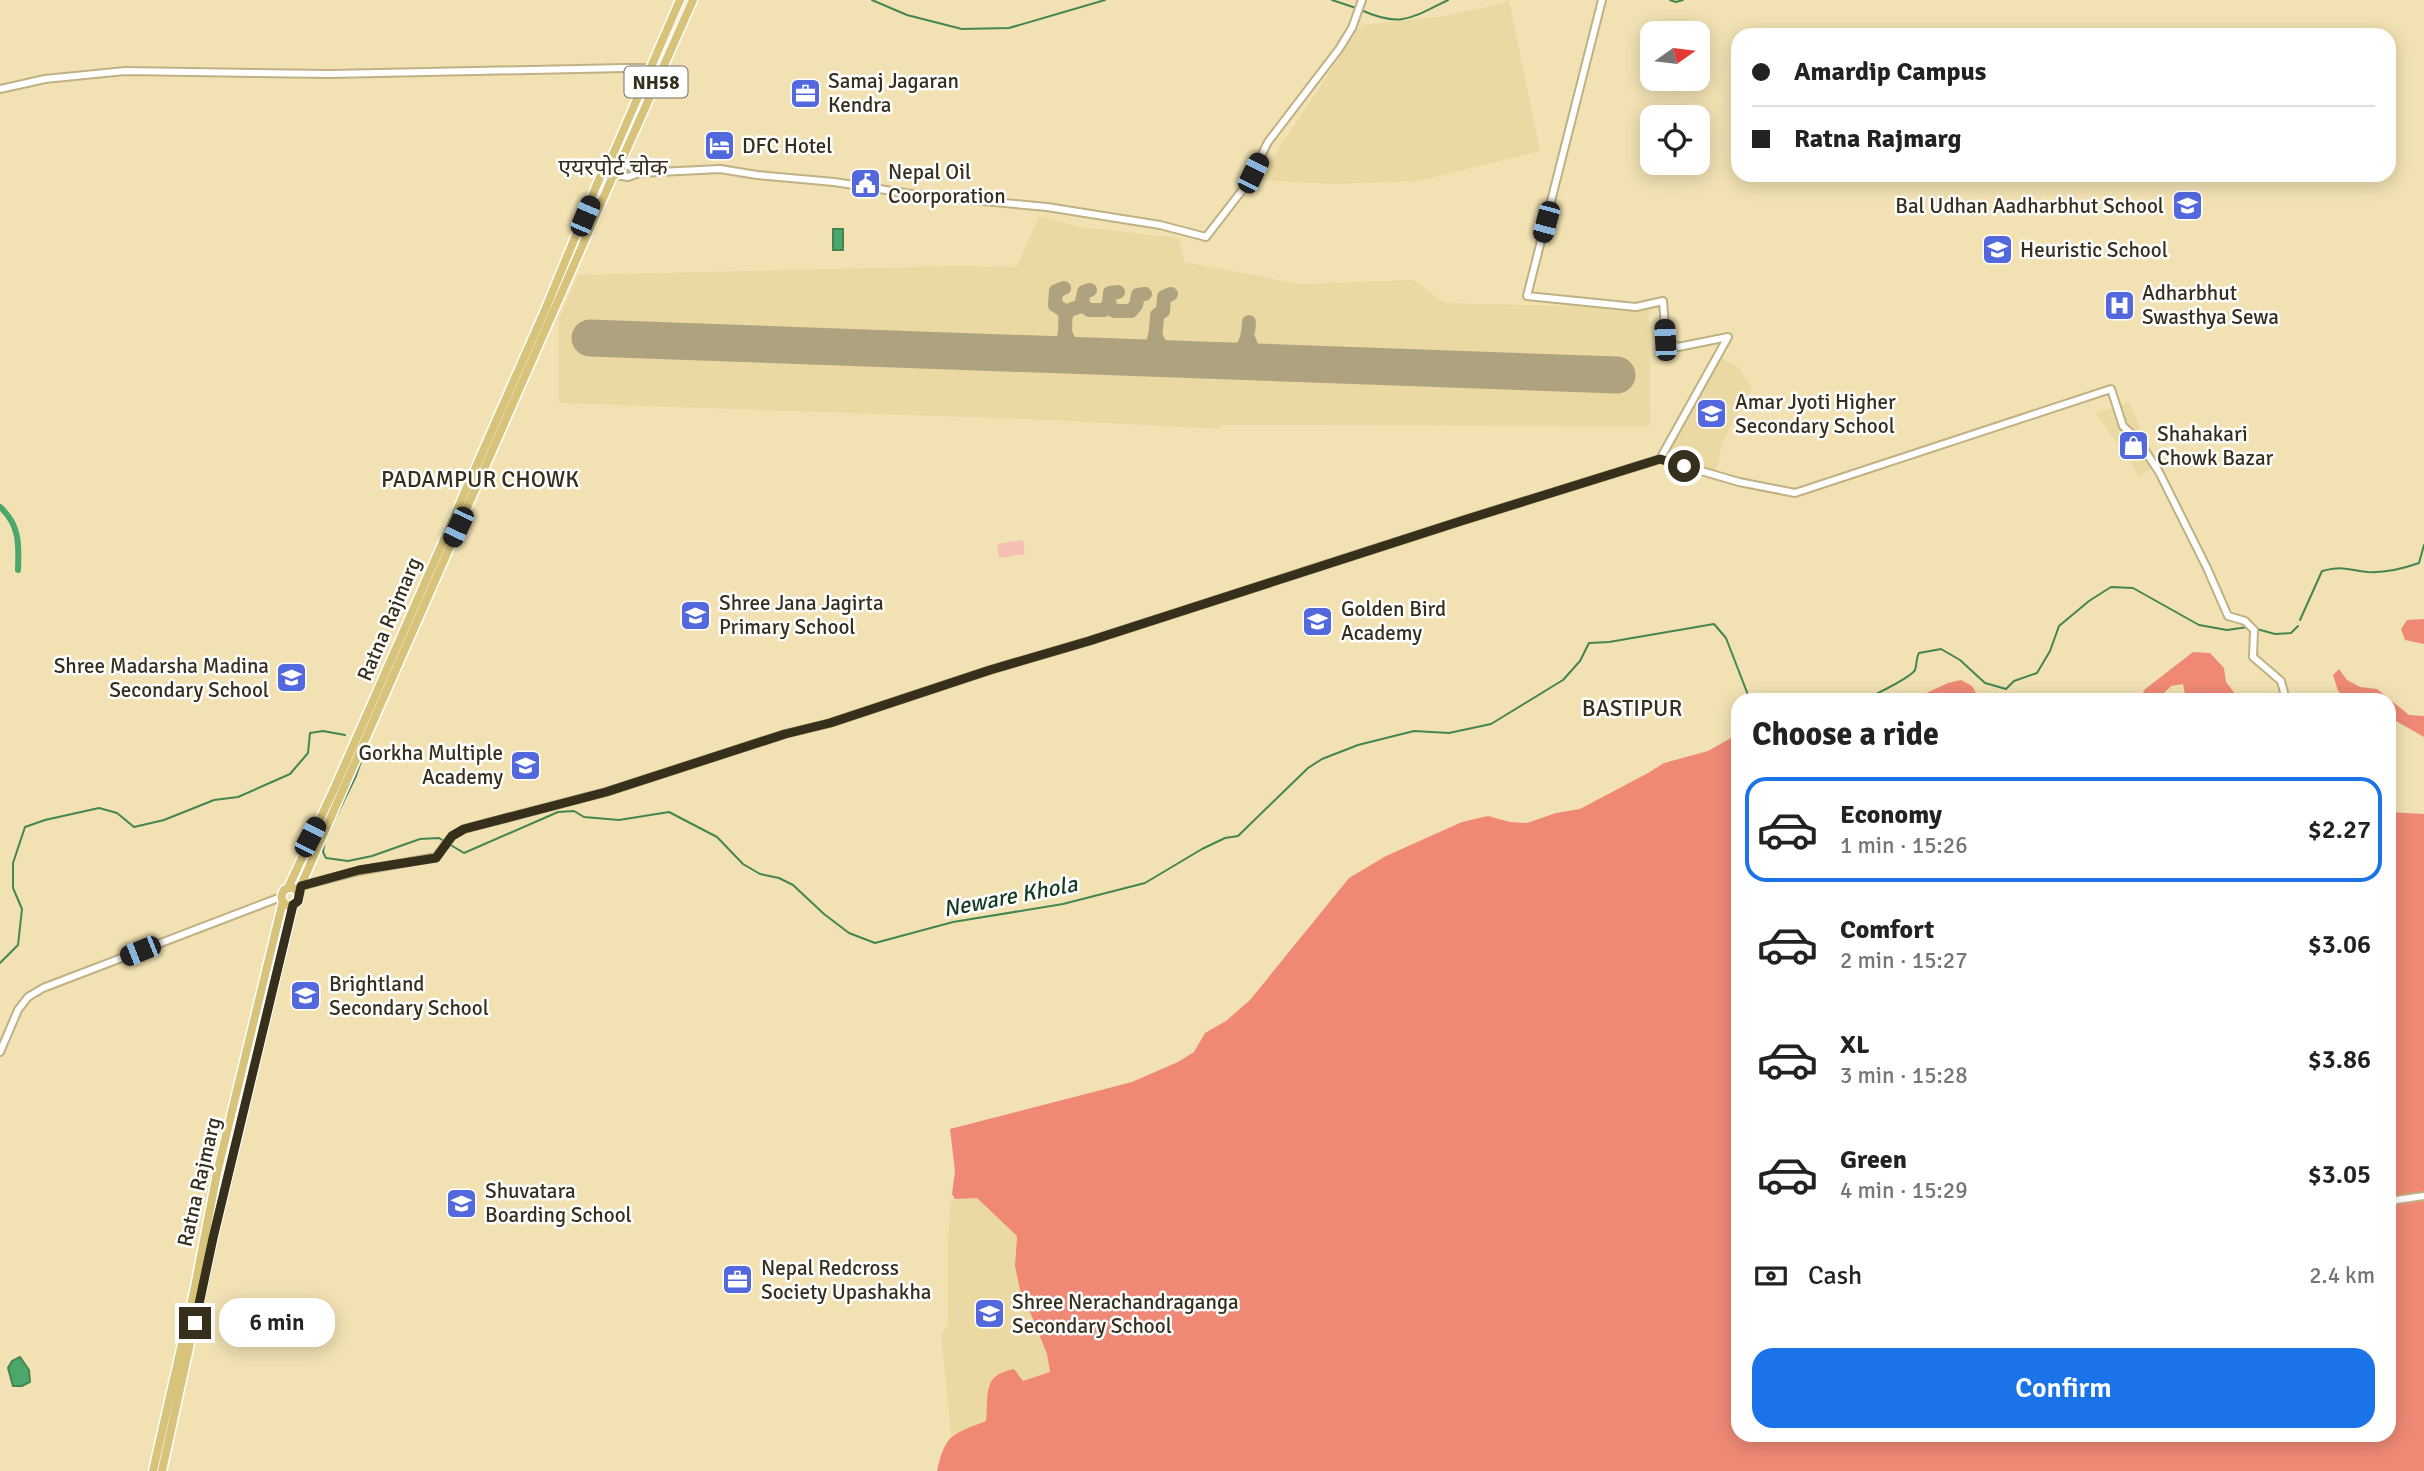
<!DOCTYPE html>
<meta charset="utf-8">
<style>
body{margin:0;font-family:Signika,"Noto Sans Devanagari",sans-serif;background:#f6f6f6;color:#222;height:100vh;display:flex;flex-direction:column;font-size:26px;white-space:nowrap}
*{box-sizing:border-box;margin:0}
p{font-size:23px;color:#767676}
.icon{flex:none;width:38px;height:38px;fill:none;stroke:currentColor;stroke-width:2;stroke-linecap:round;stroke-linejoin:round}
.map{position:relative;flex:1;overflow:hidden}
.details{position:absolute;left:1731px;top:693px;width:665px;height:749px;display:flex;flex-direction:column;background:#fff;border-radius:21px;box-shadow:0 4px 18px #0003}
.details>*{flex:none}
.guide{position:absolute;left:1731px;top:28px;width:665px;height:154px;border-radius:21px;box-shadow:0 4px 18px #0003;display:grid;align-content:center;height:154px;padding:0 21px;background:#fff}
.needle{width:46px;rotate:76deg}
.fabs{position:absolute;left:1640px;top:21px;display:grid;gap:14px}
.fabs a{display:grid;place-items:center;width:70px;height:70px;border-radius:14px;background:#fff;box-shadow:0 4px 18px #0003;font-size:35px}
.end{position:absolute;width:32px;height:32px;margin:-16px;border:9px solid #352f1c;background:#fff;box-shadow:0 0 0 4px #fff}
.from{border-radius:50%}
.bubble{position:absolute;height:49px;border-radius:21px;background:#fff;box-shadow:0 4px 18px #0003;font-size:23px;font-weight:600;line-height:49px;text-align:center}
.car{position:absolute;width:21px;height:42px;margin:-21px -10px;border-radius:9px;box-shadow:0 0 5px 2px #0007;background:linear-gradient(#222 24%,#8ab4d8 0 40%,#222 0 76%,#8ab4d8 0 86%,#222 0)}
.guide b{display:flex;align-items:center;gap:24px;height:66px;font-size:26px}
.guide b+b{border-top:2px solid #e0e0e0}
.guide i{width:18px;height:18px;background:#222}
ul{padding:0;list-style:none}
li{display:flex;align-items:center;gap:21px;height:105px;margin:0 14px 10px;padding:0 7px;border:4px solid transparent;border-radius:21px}
li div{flex:1}
li b{display:block;font-size:26px}
li em{font-style:normal;font-weight:600}
li.selected{border-color:#1a73e8}
li>.icon{width:63px;height:63px;stroke-width:1.5}
h2{padding:0 21px;font-size:32px;line-height:84px}
.pay{display:flex;align-items:center;gap:18px;height:77px;padding:0 21px;font-size:26px}
.pay p{margin-inline-start:auto}
.primary-button{display:flex;gap:14px;margin-top:auto;padding:14px 21px}
.primary-button a{flex:1;height:80px;border-radius:21px;background:#1a73e8;color:#fff;font-size:28px;font-weight:600;line-height:80px;text-align:center}
.map>svg:first-child{display:block}
</style>
<div class="map">
<svg width="2424" height="1471" viewBox="0 0 2424 1471">
<rect width="100%" height="100%" fill="#f2e2b3"/>
<path fill="#ebd9a3" d="M1509,0L1540,151L1419,181L1334,184L1258,180L1361,25L1439,17L1492,6Z
M1039,216L1081,227L1179,238L1185,262L1299,284L1413,280L1445,303L1649,308L1650,426L1220,425V429L1029,419L559,403V319L578,275L957,266L1017,267Z
M1720,357L1739,368L1752,388L1723,441L1716,471L1693,467L1664,456Z
M2129,402L2141,431L2158,461L2154,467L2140,477L2096,413Z
M971,1197L977,1198L1017,1236L1015,1255L1022,1299L1026,1302L1047,1354L1050,1373L1023,1381L988,1385L986,1421L951,1435L941,1335L948,1325V1239L951,1200Z"/>
<path fill="#f5c0b4" d="M1023,540L1025,554L999,558L997,544Z"/>
<path fill="#ef8975" d="M2424,619V644L2405,640L2401,629L2407,620Z
M2193,652L2210,653L2224,668L2226,682L2240,700H2183L2185,694L2183,684L2171,686L2157,700H2141L2144,690Z
M2339,669L2347,680L2360,687L2377,689L2409,715L2424,716V737L2389,717V700H2348L2338,691L2333,675Z
M1961,680L1972,686L1980,700H1911L1948,683Z
M1738,734V1435H2389V812L2424,814V1471H937C946,1433 951,1435 986,1421C989,1395 981,1375 1014,1369L1023,1381L1050,1372L1047,1354L1026,1302L1022,1299L1015,1266L1017,1236L977,1198L955,1199L952,1194L955,1171L950,1129L1132,1082L1178,1062L1194,1052L1205,1033L1226,1021L1250,1000L1349,878L1386,856L1462,822L1488,816L1510,822L1527,823L1556,813L1580,809L1648,773L1664,763L1708,751Z"/>
<path fill="#4ca86a" stroke="#458453" stroke-width="2" d="M833,229H843V250H833Z
M20,1357L29,1370L30,1382L22,1386H13L8,1368L12,1361Z"/>
<g fill="none" stroke-linecap="round" stroke-linejoin="round">
<path stroke="#458453" stroke-width="2" d="M872,0L907,15L962,29L1009,28L1105,0
M1332,0L1356,8
M1670,0L1676,2L1683,0
M1361,10C1401,28 1411,18 1448,0
M2300,620L2322,571C2344,565 2347,570 2368,572C2386,573 2402,569 2419,563L2424,545
M2257,629L2275,634L2291,633L2298,626
M1793,700L1802,697L1805,700
M1865,700C1875,694 1911,678 1915,670C1917,665 1916,658 1919,653L1941,649L1960,660L1985,683L2006,689L2014,681L2037,673L2050,651L2059,626L2089,601L2111,587L2133,588L2199,625L2227,630L2248,627
M332,825L356,776L365,750
M325,839L323,852L326,858L348,861L372,856L420,839L439,838L464,853L558,812L574,811L584,817L619,820L669,812L717,837L743,864L760,874L779,878L793,885L824,914L849,933L875,943L953,922L1063,904L1145,883L1202,849L1225,838L1238,836L1308,768L1322,759L1358,745L1414,731L1449,733L1491,724L1563,680L1580,661L1589,643L1609,642L1714,624L1726,638L1750,700
M0,963L18,945L22,909L13,888V863L25,827L45,820L99,808L117,813L134,827L164,820L214,800L238,797L290,774L308,753L310,733L323,731L345,735"/>
<path stroke="#4ca86a" stroke-width="6" d="M0,507C20,525 19,545 18,570"/>
<path stroke="#afa27e" stroke-width="14" d="M1064,288L1056,291L1055,305L1063,310L1066,316
M1082,304L1089,310H1104L1109,304L1110,293L1118,292
M1109,304L1114,311H1131L1136,305L1138,295L1145,294
M1066,334L1072,349L1085,356
M1156,336L1162,350L1179,359
M1248,338L1254,352L1267,363
M1043,354C1079,343 1057,318 1070,310C1074,308 1078,308 1081,306L1084,292L1090,290
M1133,358C1156,352 1156,335 1157,315L1163,311L1164,297L1171,294
M1224,361C1243,352 1248,344 1249,322"/>
<path stroke="#afa27e" stroke-width="37" d="M590,338L1617,375"/>
<defs>
<path id="minor" d="M1602,0L1527,296L1636,307L1663,301L1666,340L1678,347L1728,337
M0,89L45,79L125,71L330,74L625,68H649L660,74
M620,164L629,166L639,173
M616,175L628,177L639,173L720,169L757,175L834,182L918,195L1047,207L1160,225L1206,237L1247,184L1268,142L1339,49L1352,28L1362,0
M1660,459L1739,482L1795,493L2111,389L2123,426L2138,440L2159,472L2207,568L2228,616L2245,621L2254,630L2253,657L2281,681L2286,700
M1660,459L1728,337
M301,886L359,871L436,857L452,836L464,829L606,792L785,734L830,723L990,670L1089,641L1461,521L1660,459
M0,1052L18,1010L28,997L43,988L281,897
M2389,1201L2424,1196"/>
<path id="major" d="M611,159L680,0
M608,174L616,175L621,169L620,164L693,0
M288,888L335,787L545,310L605,165L611,159L620,164
M298,892L292,887L284,890C280,896 281,903 289,906L298,901V892L613,176
M153,1471L195,1287L217,1173L283,901
M162,1471L213,1238L293,905"/>
</defs>
<use href="#minor" stroke="#bfb183" stroke-width="10"/>
<use href="#major" stroke="#fff" stroke-width="11"/>
<use href="#minor" stroke="#fff" stroke-width="6"/>
<use href="#major" stroke="#d7c37a" stroke-width="8"/>
</g>
<g fill="none" stroke-linecap="round" stroke-linejoin="round">
<path stroke="#352f1c" stroke-width="9" d="M195,1323L213,1238L293,905L298,901L301,886L359,870L436,858L452,836L464,829L606,792L785,734L830,723L990,670L1089,641L1461,521L1660,459L1684,466"/>
</g>
<defs>
<symbol id="office-square" viewBox="-11 -11 22 22"><rect x="-9" y="-9" width="18" height="18" rx="4" fill="#5468de" stroke="#fff"/><path d="M-6-3h4V-5.5h4V-3h4V5H-6ZM-1-4.5V-3h2v-1.5ZM-6 0V1H6V0Z" fill="#fff"/></symbol>
<symbol id="hotel-square" viewBox="-11 -11 22 22"><rect x="-9" y="-9" width="18" height="18" rx="4" fill="#5468de" stroke="#fff"/><path d="M-6-4.5h1.5V1H6V5H4.5V3h-9V5H-6ZM-4 0a1.8 1.8 0 1 1 3.6 0ZM.5 0V-2.5h3Q6-2.5 6 0Z" fill="#fff"/></symbol>
<symbol id="civic-square" viewBox="-11 -11 22 22"><rect x="-9" y="-9" width="18" height="18" rx="4" fill="#5468de" stroke="#fff"/><path d="M-.6-6.5H3V-4.5H.6V-3L4-1V1h2V6H-6V1h2V-1L-.6-3ZM-1.2 2.5V6h2.4V2.5Z" fill="#fff"/></symbol>
<symbol id="school-square" viewBox="-11 -11 22 22"><rect x="-9" y="-9" width="18" height="18" rx="4" fill="#5468de" stroke="#fff"/><path d="M0-5L7-2L0 1L-7-2ZM-4 1L0 2.5L4 1V4Q0 6-4 4Z" fill="#fff"/></symbol>
<symbol id="hospital-square" viewBox="-11 -11 22 22"><rect x="-9" y="-9" width="18" height="18" rx="4" fill="#5468de" stroke="#fff"/><path d="M-5-5h3v3.5h4V-5h3V5h-3V1.5h-4V5h-3Z" fill="#fff"/></symbol>
<symbol id="shop-square" viewBox="-11 -11 22 22"><rect x="-9" y="-9" width="18" height="18" rx="4" fill="#5468de" stroke="#fff"/><path d="M-5-2.5h2.3a2.7 3.5 0 0 1 5.4 0H5L5.5 6h-11ZM-1.5-2.5h3a1.5 2.3 0 0 0-3 0Z" fill="#fff"/></symbol>
</defs>
<g fill-rule="evenodd">
<use href="#office-square" x="788" y="76" width="35" height="35"/>
<use href="#hotel-square" x="702" y="128" width="35" height="35"/>
<use href="#civic-square" x="848" y="166" width="35" height="35"/>
<use href="#school-square" x="2170" y="188" width="35" height="35"/>
<use href="#school-square" x="1980" y="232" width="35" height="35"/>
<use href="#hospital-square" x="2102" y="288" width="35" height="35"/>
<use href="#school-square" x="1694" y="396" width="35" height="35"/>
<use href="#shop-square" x="2116" y="428" width="35" height="35"/>
<use href="#school-square" x="678" y="598" width="35" height="35"/>
<use href="#school-square" x="1300" y="604" width="35" height="35"/>
<use href="#school-square" x="274" y="660" width="35" height="35"/>
<use href="#school-square" x="508" y="748" width="35" height="35"/>
<use href="#school-square" x="288" y="978" width="35" height="35"/>
<use href="#school-square" x="444" y="1186" width="35" height="35"/>
<use href="#office-square" x="720" y="1262" width="35" height="35"/>
<use href="#school-square" x="972" y="1296" width="35" height="35"/>
</g>
<g text-anchor="middle" stroke-width="5" stroke-linejoin="round" paint-order="stroke">
<rect fill="#fff" stroke="#726d60" stroke-width="2" x="624.5" y="66.5" width="63" height="31" rx="5"/>
<g font-size="19" font-weight="bold" fill="#352f1c">
<text x="656" y="89">NH58</text>
</g>
<g font-size="21" fill="#352f1c" stroke="#fff" text-anchor="start">
<text x="828" y="88">Samaj Jagaran<tspan x="828" dy="24">Kendra</tspan></text>
<text x="742" y="153">DFC Hotel</text>
<text x="888" y="179">Nepal Oil<tspan x="888" dy="24">Coorporation</tspan></text>
<text x="2164" y="213" text-anchor="end">Bal Udhan Aadharbhut School</text>
<text x="2020" y="257">Heuristic School</text>
<text x="2142" y="300">Adharbhut<tspan x="2142" dy="24">Swasthya Sewa</tspan></text>
<text x="1735" y="409">Amar Jyoti Higher<tspan x="1735" dy="24">Secondary School</tspan></text>
<text x="2157" y="441">Shahakari<tspan x="2157" dy="24">Chowk Bazar</tspan></text>
<text x="719" y="610">Shree Jana Jagirta<tspan x="719" dy="24">Primary School</tspan></text>
<text x="1341" y="616">Golden Bird<tspan x="1341" dy="24">Academy</tspan></text>
<text x="269" y="673" text-anchor="end">Shree Madarsha Madina<tspan x="269" dy="24">Secondary School</tspan></text>
<text x="503" y="760" text-anchor="end">Gorkha Multiple<tspan x="503" dy="24">Academy</tspan></text>
<text x="329" y="991">Brightland<tspan x="329" dy="24">Secondary School</tspan></text>
<text x="485" y="1198">Shuvatara<tspan x="485" dy="24">Boarding School</tspan></text>
<text x="761" y="1275">Nepal Redcross<tspan x="761" dy="24">Society Upashakha</tspan></text>
<text x="1012" y="1309">Shree Nerachandraganga<tspan x="1012" dy="24">Secondary School</tspan></text>
</g>
<g font-size="21" fill="#352f1c" stroke="#fff">
<text transform="translate(389 619) rotate(-67)" y="7">Ratna Rajmarg</text>
<text transform="translate(199 1182) rotate(-77)" y="7">Ratna Rajmarg</text>
</g>
<g font-size="23" fill="#352f1c" stroke="#fff">
<text x="613" y="175">एयरपोर्ट चोक</text>
<text x="480" y="487">PADAMPUR CHOWK</text>
<text x="1632" y="716">BASTIPUR</text>
</g>
<g font-size="23" font-style="italic" fill="#153c22" stroke="#fff">
<text transform="translate(1010 896) rotate(-11)" y="8">Neware Khola</text>
</g>
</g>
</svg>
<div class="fabs">
<a><svg class="needle" viewBox="-14 -14 28 28"><path d="M0-13l5 13h-10z" fill="#e53935"/><path d="M0 13l5-13h-10z" fill="#767676"/></svg></a>
<a><svg class="icon" aria-label="locate" viewBox="0 0 24 24"><circle cx="12" cy="12" r="6"/><path d="M12 2v4M12 18v4M2 12h4M18 12h4"/></svg></a>
</div>
<i class="end from" style="left:1684px;top:466px"></i>
<i class="end" style="left:195px;top:1323px"></i>
<div class="bubble" style="left:219px;top:1298px;width:116px">6 min</div>
<i class="car" style="left:1253px;top:173px;rotate:26deg"></i>
<i class="car" style="left:585px;top:216px;rotate:23deg"></i>
<i class="car" style="left:1546px;top:222px;rotate:195deg"></i>
<i class="car" style="left:1665px;top:340px;rotate:357deg"></i>
<i class="car" style="left:458px;top:527px;rotate:205deg"></i>
<i class="car" style="left:310px;top:837px;rotate:27deg"></i>
<i class="car" style="left:140px;top:951px;rotate:248deg"></i>
<div class="guide">
<b><i class="from"></i>Amardip Campus</b>
<b><i></i>Ratna Rajmarg</b>
</div>
<section class="details">
<h2>Choose a ride</h2>
<ul>
<li class="selected"><svg class="icon" aria-label="car" viewBox="0 0 24 24"><path d="M5 17H2v-5l4-1 3-4h7l3 4 3 1v5h-3M9 17h6M6 11h13"/><circle cx="7" cy="17" r="2"/><circle cx="17" cy="17" r="2"/></svg><div><b>Economy</b><p>1 min · 15:26</p></div><em>$2.27</em></li>
<li><svg class="icon" aria-label="car" viewBox="0 0 24 24"><path d="M5 17H2v-5l4-1 3-4h7l3 4 3 1v5h-3M9 17h6M6 11h13"/><circle cx="7" cy="17" r="2"/><circle cx="17" cy="17" r="2"/></svg><div><b>Comfort</b><p>2 min · 15:27</p></div><em>$3.06</em></li>
<li><svg class="icon" aria-label="car" viewBox="0 0 24 24"><path d="M5 17H2v-5l4-1 3-4h7l3 4 3 1v5h-3M9 17h6M6 11h13"/><circle cx="7" cy="17" r="2"/><circle cx="17" cy="17" r="2"/></svg><div><b>XL</b><p>3 min · 15:28</p></div><em>$3.86</em></li>
<li><svg class="icon" aria-label="car" viewBox="0 0 24 24"><path d="M5 17H2v-5l4-1 3-4h7l3 4 3 1v5h-3M9 17h6M6 11h13"/><circle cx="7" cy="17" r="2"/><circle cx="17" cy="17" r="2"/></svg><div><b>Green</b><p>4 min · 15:29</p></div><em>$3.05</em></li>
</ul>
<div class="pay"><svg class="icon" aria-label="cash" viewBox="0 0 24 24"><path d="M3 7h18v10H3z"/><circle cx="12" cy="12" r="2"/></svg>Cash<p>2.4 km</p></div>
<div class="primary-button"><a>Confirm</a></div>
</section>
</div>
